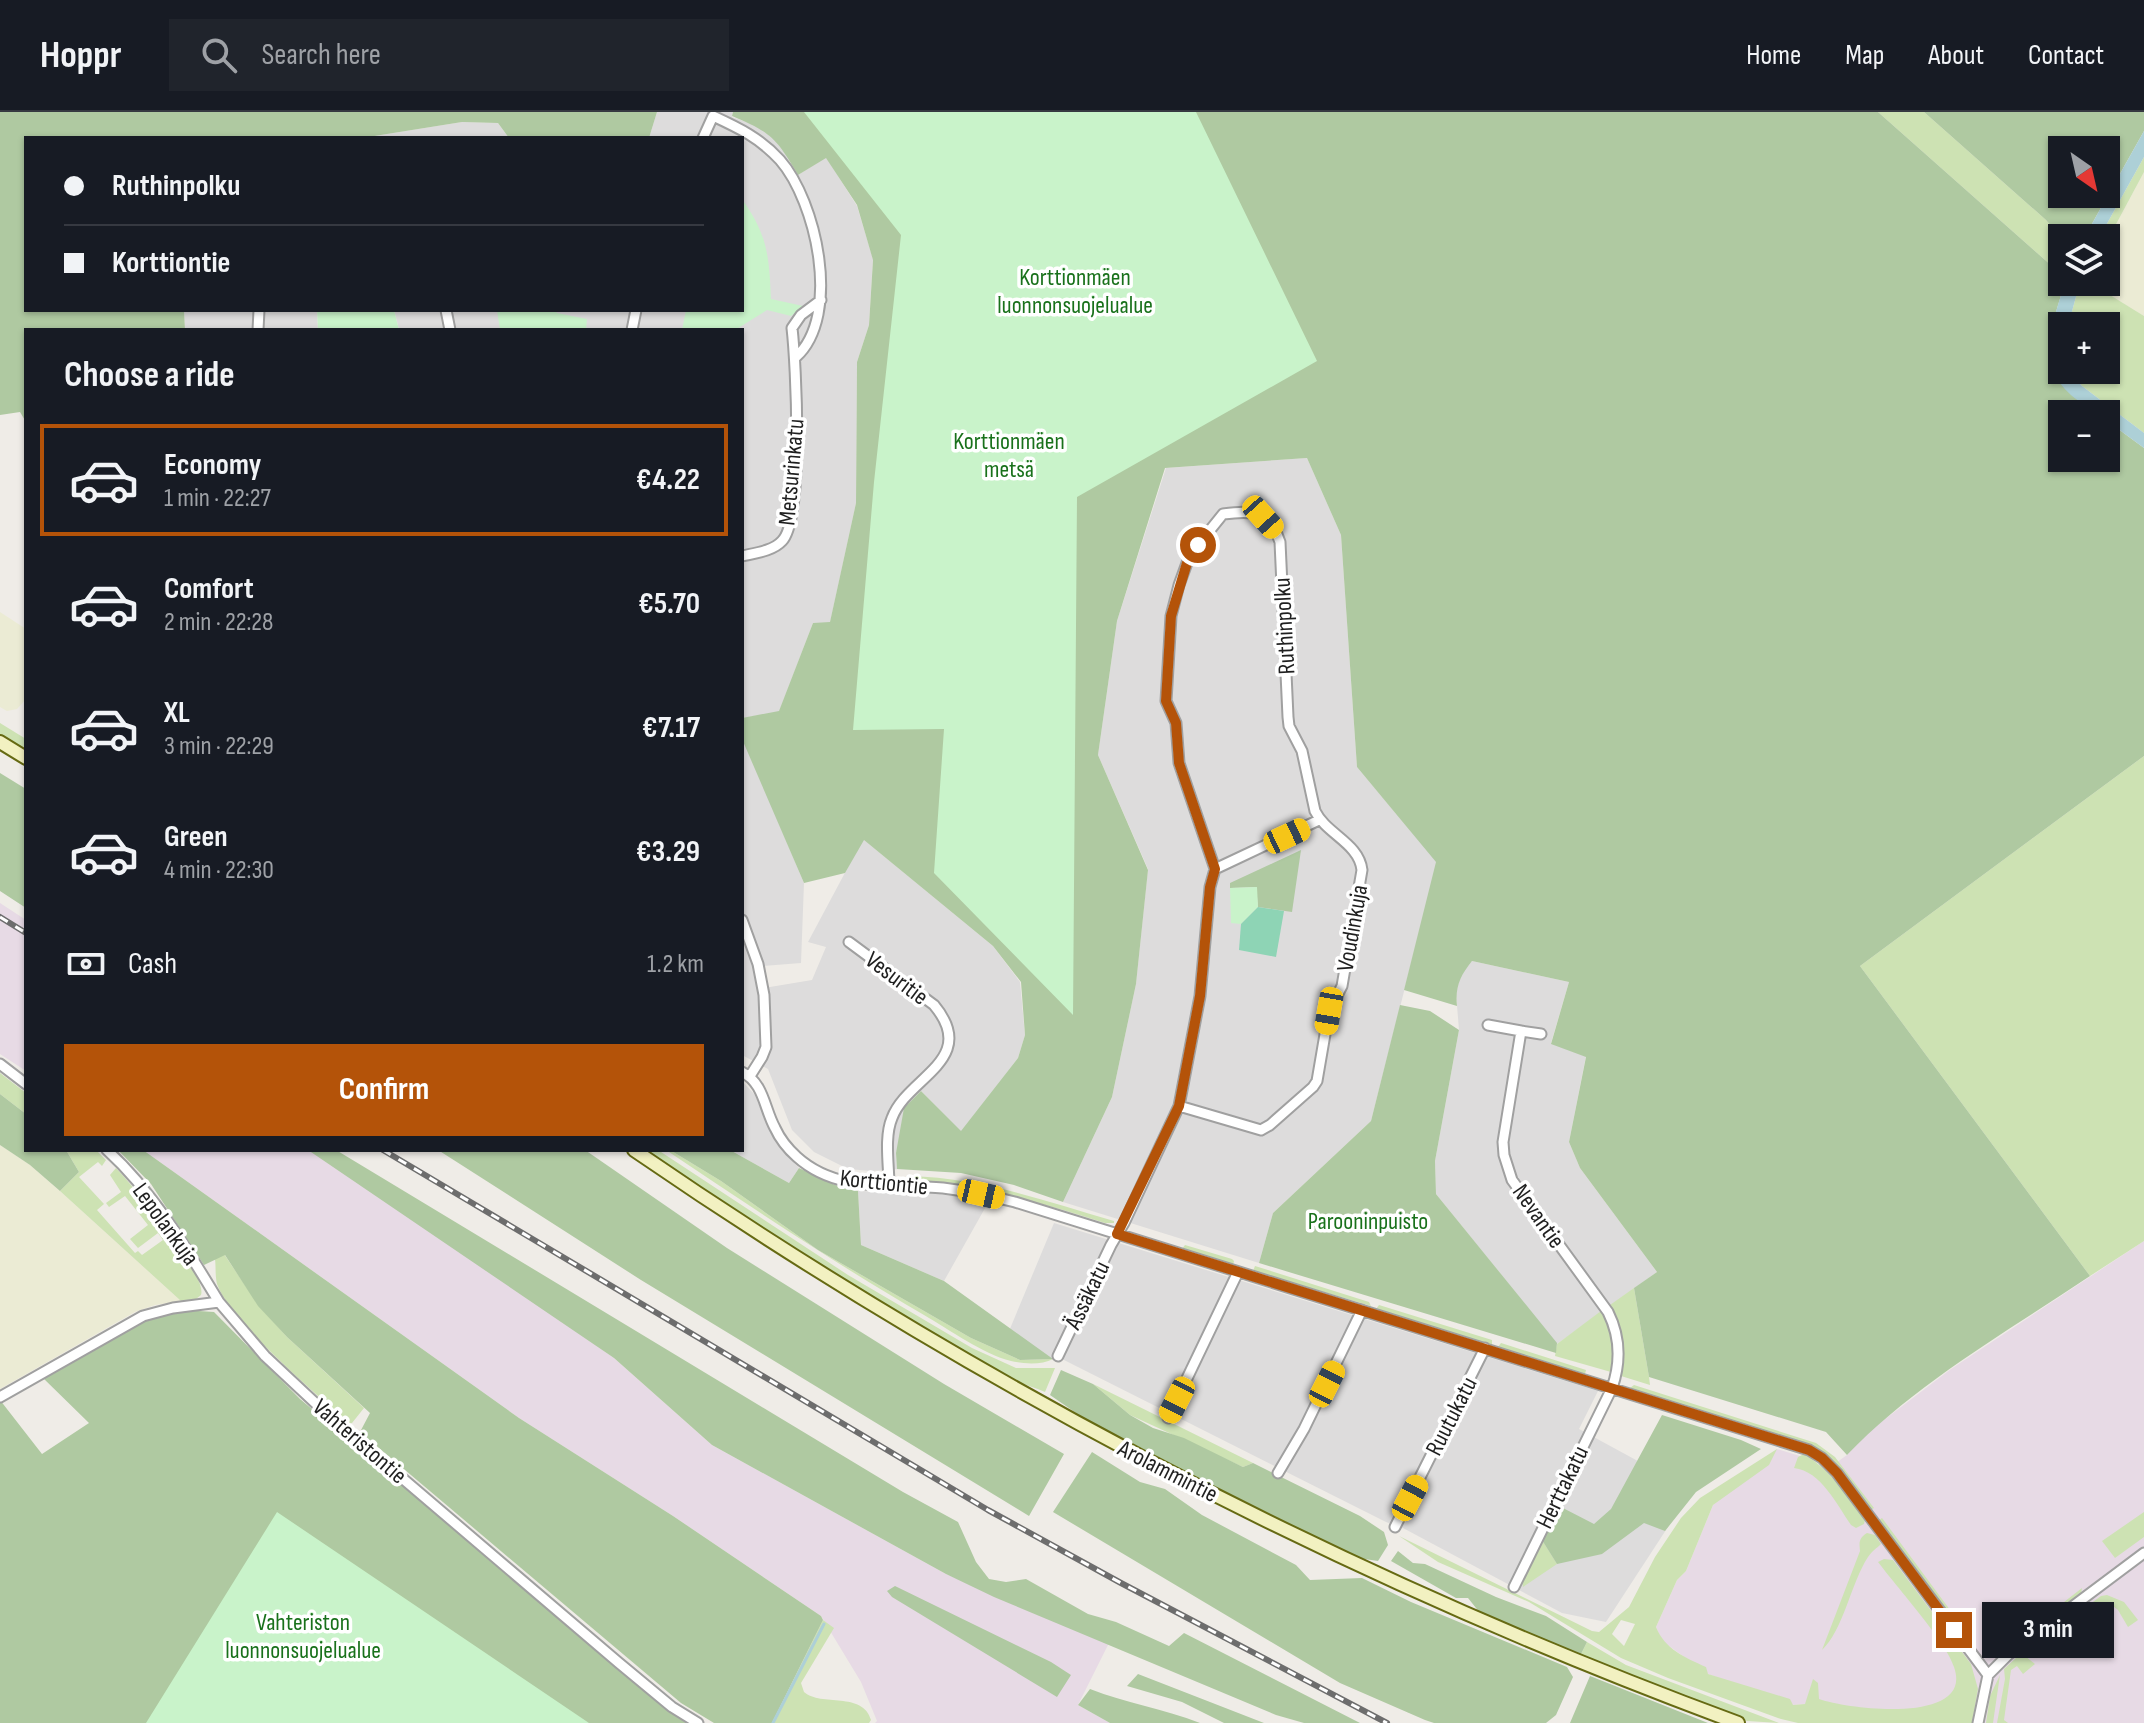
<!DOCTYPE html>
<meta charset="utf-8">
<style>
body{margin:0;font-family:"Sofia Sans Condensed",sans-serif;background:#20242c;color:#f1f3f6;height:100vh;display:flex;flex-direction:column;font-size:30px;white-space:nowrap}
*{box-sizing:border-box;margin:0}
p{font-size:26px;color:#9ea1a6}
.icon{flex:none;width:44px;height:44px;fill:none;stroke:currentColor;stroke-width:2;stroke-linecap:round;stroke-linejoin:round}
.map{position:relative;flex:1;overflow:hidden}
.details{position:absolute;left:24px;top:216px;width:720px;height:824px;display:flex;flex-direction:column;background:#171b24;border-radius:0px;box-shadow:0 2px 6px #0004}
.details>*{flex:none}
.guide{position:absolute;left:24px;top:24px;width:720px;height:176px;border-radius:0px;box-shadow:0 2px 6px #0004;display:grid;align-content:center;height:176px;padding:0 40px;background:#171b24}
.needle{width:52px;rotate:146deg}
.tools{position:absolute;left:2048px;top:24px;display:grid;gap:16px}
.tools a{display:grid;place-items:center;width:72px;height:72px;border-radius:0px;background:#171b24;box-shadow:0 2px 6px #0004;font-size:40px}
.end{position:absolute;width:36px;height:36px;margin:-18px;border:10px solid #b45309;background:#fff;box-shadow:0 0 0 4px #fff}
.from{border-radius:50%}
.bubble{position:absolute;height:56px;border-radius:0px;background:#171b24;box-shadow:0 2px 6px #0004;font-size:26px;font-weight:700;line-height:56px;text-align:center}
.car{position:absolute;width:24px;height:48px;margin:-24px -12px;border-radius:10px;box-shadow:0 0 6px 2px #0007;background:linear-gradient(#f5c518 24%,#345 0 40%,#f5c518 0 76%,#345 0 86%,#f5c518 0)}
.guide b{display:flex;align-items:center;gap:28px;height:76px;font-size:30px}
.guide b+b{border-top:2px solid #363941}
.guide i{width:20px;height:20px;background:#f1f3f6}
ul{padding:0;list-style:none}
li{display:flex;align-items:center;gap:24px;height:112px;margin:0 16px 12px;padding:0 24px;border:4px solid transparent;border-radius:0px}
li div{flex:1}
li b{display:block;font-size:30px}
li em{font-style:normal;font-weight:700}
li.selected{border-color:#b45309}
li>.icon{width:72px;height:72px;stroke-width:1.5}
h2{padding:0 40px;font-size:36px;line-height:96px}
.pay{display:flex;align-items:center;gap:20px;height:88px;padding:0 40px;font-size:30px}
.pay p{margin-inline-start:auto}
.button{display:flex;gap:16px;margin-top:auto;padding:16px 40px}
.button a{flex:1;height:92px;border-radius:0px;background:#b45309;color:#fff;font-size:32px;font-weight:700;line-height:92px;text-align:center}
header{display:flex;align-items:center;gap:48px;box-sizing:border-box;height:112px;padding:0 40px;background:#171b24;border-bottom:2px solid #363941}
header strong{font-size:38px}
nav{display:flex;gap:44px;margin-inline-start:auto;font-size:28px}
.search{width:560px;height:72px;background:#20242c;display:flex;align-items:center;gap:20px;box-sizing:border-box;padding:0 28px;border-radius:0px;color:#9ea1a6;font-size:30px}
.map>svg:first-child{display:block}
</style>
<header>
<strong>Hoppr</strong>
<div class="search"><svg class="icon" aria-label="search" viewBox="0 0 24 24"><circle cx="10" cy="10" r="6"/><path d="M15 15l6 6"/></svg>Search here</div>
<nav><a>Home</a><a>Map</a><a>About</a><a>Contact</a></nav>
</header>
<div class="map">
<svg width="2144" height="1611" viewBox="0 0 2144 1611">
<rect width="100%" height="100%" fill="#efece7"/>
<path fill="#dddcdc" d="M657,0H733L732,5L758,14L779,30L798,63L826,45L857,94L873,147L869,213L857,250L856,391L830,511H813L779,600L742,606V218H399L394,198H742V26H649Z
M462,10L498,11L509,26H362Z
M184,198H317L318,218H185Z
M1307,346L1341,423L1357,655L1437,750L1371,1009L1273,1101L1259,1151L1063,1090L1112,985L1136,872L1148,757L1098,643L1117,509L1166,356Z
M745,631L804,771L801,851L763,854L764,876L812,868L826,835L808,830L863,727L993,834L1020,870L1025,923L1018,946L961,1020L921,979L896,1041L897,1057L871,1059L848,1057L814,1040L792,1018L768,957L742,943V633Z
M1472,849L1569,870L1551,931L1586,944L1569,1030L1580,1056L1657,1160L1557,1232L1436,1082L1435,1049L1459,918L1456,881L1460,863Z
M742,969L755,983L777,1032L799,1056L789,1071L730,1038H742Z
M858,1079L933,1081L989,1089L944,1169L861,1133Z
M1054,1111L1598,1279L1579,1317L1647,1354L1694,1375L1606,1510L1562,1501L1403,1416L1386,1410L1064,1248L1031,1247L1002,1236Z"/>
<path fill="#e7dae5" d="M0,791L26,808V959L0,942Z
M143,1038H316L614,1246L712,1333L946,1462L1109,1531L1078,1593L1110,1611H875L877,1609L861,1570L821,1504L673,1404L519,1306Z
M2144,1129V1611H1895L1805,1592L1793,1593L1708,1562L1662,1529L1656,1515L1677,1468L1686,1459L1713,1393L1777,1337L1803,1345L1826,1358L1847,1343L1872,1317L1951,1257Z"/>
<path fill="#ebebd4" d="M2144,60V204L2096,175L2095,170H2106V131Z
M0,500L26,517V587L17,597L7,599L0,595Z
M0,1033L30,1053L60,1079L181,1189L155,1193L135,1200L0,1277Z"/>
<path fill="#cde2b3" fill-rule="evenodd" d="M1878,0H1924L2046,108L2062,127V163Z
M2144,45V60L2106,131V126H2099Z
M2080,170H2095L2097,175L2144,204V321L2082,274L2068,258H2106V214H2068Z
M0,611L26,627V637L23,638L0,624Z
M2144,644V1129L2090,1164L1860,854Z
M0,961L26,981V1002L0,982Z
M66,1038H96L106,1048L102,1054L98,1050L79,1065L104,1092L97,1098L135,1141L138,1139L142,1143L163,1128L158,1121L138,1136L130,1127L148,1113L125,1084L109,1095L106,1091L121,1080L110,1063L116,1056C133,1074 208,1163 201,1183L196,1187L181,1189L60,1079L79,1060Z
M644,1038H658L848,1163L972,1236L1016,1256H1055L1045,1280C1032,1274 1018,1271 1006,1264C880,1197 762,1116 644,1038Z
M666,1038H670L721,1069L818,1138L971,1226L1020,1248L1053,1247C1042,1253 1024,1252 1011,1249C983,1242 950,1218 924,1203C836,1152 751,1095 666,1038Z
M910,1064C982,1066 1046,1089 1114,1109V1111H1105C1040,1091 977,1071 908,1068Z
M1185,1133L1232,1147L1234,1149L1233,1153L1182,1137Z
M224,1142L259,1194L287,1225L364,1296L352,1311H348C316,1281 230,1210 217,1172C215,1164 216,1155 215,1147Z
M1255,1154L1369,1190L1371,1194L1253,1159Z
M1634,1176L1649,1265L1650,1273L1621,1264C1624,1237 1622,1217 1610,1193Z
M1379,1193L1492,1228V1233L1376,1197Z
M1601,1199C1612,1219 1615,1237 1611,1260L1555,1244L1557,1232Z
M1501,1231L1586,1258L1585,1262L1498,1235Z
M1093,1272L1253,1351L1243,1355L1130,1303Z
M1634,1273L1816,1331L1835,1345L1874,1396L1871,1398L1833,1348L1815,1336L1630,1276Z
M1777,1337L1769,1353L1713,1393L1686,1459L1677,1468L1656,1515C1665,1537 1684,1545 1706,1555L1708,1562L1790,1587L1793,1593L1805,1592L1813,1567L1818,1571L1819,1587C1855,1599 1974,1611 1954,1555C1947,1531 1896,1474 1878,1450L1884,1447L1893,1448L1971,1552L1978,1577L1972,1611H1798L1781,1607L1668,1566L1621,1546L1529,1490L1438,1450L1399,1424L1592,1519L1599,1520L1629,1495L1655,1445L1681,1406L1700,1386ZM1621,1508L1635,1512L1624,1534L1612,1522Z
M1804,1342C1831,1358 1846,1383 1865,1408L1864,1412L1856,1416L1851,1413C1837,1393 1821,1359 1794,1356L1798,1345Z
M2144,1400V1425L2115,1446L2102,1429Z
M1882,1406L1973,1529L1970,1531L1879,1408Z
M1867,1421L1875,1423L1881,1432C1877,1436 1872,1439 1868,1445C1851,1471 1843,1519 1822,1538L1860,1439C1859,1430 1859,1426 1867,1421Z
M1542,1428L1557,1452L1523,1475L1522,1469Z
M2082,1476L2081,1483L1999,1544L1996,1543Z
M2107,1483L2124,1490L2138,1508L2128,1515L2118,1498L2108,1490L2075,1519L2068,1514L2066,1510L2101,1484Z
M823,1508L834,1516L801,1571L804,1580C821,1595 863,1579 871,1608L869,1611H772Z
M2052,1519L2062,1525L2048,1542L2039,1533V1529Z
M1587,1530L1626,1553L1779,1611L1747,1609L1580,1544Z
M2025,1544L2035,1552L2023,1562L2017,1554L2011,1558L2004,1608L2008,1611H1997L2005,1567L2004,1557L2016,1546Z
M2000,1563L1993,1611H1986L1990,1584Z"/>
<path fill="#afc9a1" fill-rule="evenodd" d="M0,0H657L649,26H509L498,11L462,10L362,26H26V198H184L185,218H26V310L20,300L0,303Z
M733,0H1878L2062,163V170H2065C2045,239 2032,256 2097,302H2062V346H2106V308L2144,336V644L1860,854L2090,1164C2007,1220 1916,1271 1847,1343L1826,1320L1649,1265L1634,1176L1657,1160L1580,1056L1569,1030L1586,945L1551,932L1569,870L1472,849C1460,864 1455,875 1457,894L1404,878L1436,750L1357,655L1341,423L1307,346L1165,356L1117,509L1098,643L1148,758L1136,872L1112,985L1063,1090L1014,1073L961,1061L897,1057L896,1041L904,996L921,979L961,1019L1018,946L1025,923L1021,870L993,834L864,728L845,761L804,771L742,627V606L779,599L813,511L830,510L856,391L857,250L869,213L873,148L857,93L826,46L798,63C777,27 771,20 732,4Z
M1924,0H2144V19L2084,126L2062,127L2046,108ZM2062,38H2106V82H2062Z
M0,661L26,677V796L0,779Z
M1301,738L1292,800L1258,795L1256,775L1230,776V771Z
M1400,893L1430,899L1459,918L1435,1049L1436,1082L1557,1231L1556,1241L1259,1151L1273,1101L1371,1009Z
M0,982L26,1002V1038H66L79,1060L60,1079L30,1053L0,1033Z
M118,1038H143L519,1306L673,1404L821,1504L823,1508L772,1611H714L681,1591L360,1320L370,1301L287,1225L258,1194L225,1143L204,1153L151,1072Z
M308,1038H336L903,1380L958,1410L976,1450L989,1467L1006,1470L1026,1467L1088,1502L1116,1510L1169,1534L1184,1521L1360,1611H1304L1276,1603L994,1485L946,1462L712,1333L614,1246Z
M438,1038H585L727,1136L944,1272L1064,1342L1029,1404L641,1168Z
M670,1038H730L789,1071L799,1056L835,1073L858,1079L861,1133L944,1169L1053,1247L1020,1248L971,1226L818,1138L721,1069Z
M184,1198L214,1200L300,1287L676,1603L691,1611H0V1288L42,1342L89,1311L42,1265C88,1238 131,1207 184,1198Z
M1061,1258L1093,1272L1130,1303L1153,1316L1184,1326L1243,1355L1253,1351L1360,1404L1384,1420L1388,1433L1378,1449L1358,1446L1251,1396L1092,1312L1050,1283Z
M1662,1303L1741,1328L1761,1337L1696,1380L1665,1419L1644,1411L1602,1442L1557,1452L1542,1428L1561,1395L1594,1412L1611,1397Z
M1092,1340L1140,1370L1165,1377L1202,1403L1296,1453L1310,1468L1362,1466L1411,1490L1567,1555L1573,1565L1556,1603L1546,1611H1434L1425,1608L1340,1571L1053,1400Z
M1398,1439L1413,1451L1425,1452L1496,1485L1546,1504L1587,1530L1580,1544L1480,1501L1468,1486H1456L1391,1449Z
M895,1474L1051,1550L1071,1563L1057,1585L892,1485L887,1479Z
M1138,1562L1264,1611H1224L1182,1590L1127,1574Z
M1590,1564L1708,1611H1570Z
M1090,1577C1126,1591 1164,1597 1200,1611H1110L1078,1593Z"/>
<path fill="#c9f3ca" d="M804,0H1196L1317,249L1077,385L1073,903L934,761L944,617L853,618L874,370L901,123Z
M742,87C768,124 769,144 771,187L803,194L791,204L767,198L735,218H682L686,198H742Z
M317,198H394L399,218H318Z
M497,198H555L557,201L587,207L586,218H500Z
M1257,775L1258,795L1241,812L1231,811L1230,776Z
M277,1400L589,1611H146Z"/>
<path fill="#8ed4b5" d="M1258,795L1284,799L1276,845L1239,838L1241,812Z"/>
<path fill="#add0d7" d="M2144,19V45L2099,126H2084Z
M2065,170H2080L2068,214H2062V258H2068L2082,274L2144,321V336L2106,308V302C2094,302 2088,296 2079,289C2032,256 2052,215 2065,170Z"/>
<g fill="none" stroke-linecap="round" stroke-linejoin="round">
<path stroke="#add0d7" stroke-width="3" d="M773,1611L824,1512"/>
<defs>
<path id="street" d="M703,26L713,4C739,16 760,26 780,48C816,89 842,203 796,245
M446,198L450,218
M258,218L259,198
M632,218L636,198
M742,444C755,441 773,439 782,429C804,407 796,251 792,216L801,203L821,188
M742,808L758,852L764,883L766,935L762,945L750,964
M849,830L934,893C980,948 907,965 892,1006C884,1025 889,1053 889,1074
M1488,913L1521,919L1503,1030L1504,1043L1512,1068L1608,1200C1620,1224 1621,1250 1612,1276L1514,1475
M1521,919L1541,922
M0,952L26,972
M742,960C764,971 764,996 775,1016C780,1027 788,1037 797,1045C838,1082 892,1071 943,1076C967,1079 991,1084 1015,1090L1809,1338L1822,1346L1837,1361L1988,1563L1978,1611
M1179,994L1261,1018L1270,1013L1313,975L1317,969L1329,899L1342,874L1362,758C1359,731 1326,722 1315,699L1302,639L1289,614L1288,605L1280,430C1269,398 1253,398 1223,402L1198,433L1187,451L1179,473L1171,504L1166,589L1176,611L1179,651L1215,757
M107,1038C153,1080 187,1137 219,1190
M1058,1244L1111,1133L1124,1111L1179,994L1200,884L1210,775L1215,757L1319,708
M0,1285L143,1204L173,1196L219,1190L265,1244L327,1302L619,1551L672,1595L698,1611
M1168,1306L1238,1160
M1278,1361L1304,1317L1362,1198
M1395,1415L1485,1236
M1988,1563L2009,1542L2144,1441"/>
<path id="secondary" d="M0,630L26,646
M634,1038C976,1273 1348,1467 1738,1611"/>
</defs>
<use href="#street" stroke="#a0a0a0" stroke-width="13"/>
<use href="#secondary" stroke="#666a13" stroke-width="16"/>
<use href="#street" stroke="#fff" stroke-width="9"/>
<use href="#secondary" stroke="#f2f1c1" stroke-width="12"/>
<defs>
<path id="rail" d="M0,805L26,821
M383,1038L988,1398L1121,1471L1387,1611"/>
</defs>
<use href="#rail" stroke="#6d6d6d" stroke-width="6"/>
<use href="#rail" stroke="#fff" stroke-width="3" stroke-dasharray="9" stroke-linecap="butt"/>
</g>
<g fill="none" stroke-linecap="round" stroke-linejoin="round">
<path stroke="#b45309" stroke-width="10" d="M1198,433L1187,451L1171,504L1166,589L1176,611L1179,651L1215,757L1210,775L1200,884L1179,994L1117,1122L1809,1338L1822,1346L1837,1361L1954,1518"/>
</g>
<g text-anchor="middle" stroke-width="7" stroke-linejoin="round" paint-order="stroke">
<g font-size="24" fill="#19711b" stroke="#fff">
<text x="1075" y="173">Korttionmäen<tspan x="1075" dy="28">luonnonsuojelualue</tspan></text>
<text x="1009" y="337">Korttionmäen<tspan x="1009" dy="28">metsä</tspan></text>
<text x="1368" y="1117">Parooninpuisto</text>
<text x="303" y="1518">Vahteriston<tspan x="303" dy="28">luonnonsuojelualue</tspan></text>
</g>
<g font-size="24" fill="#1f1f1f" stroke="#fff">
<text transform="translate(791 360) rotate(-85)" y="8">Metsurinkatu</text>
<text transform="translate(1284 514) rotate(-93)" y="8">Ruthinpolku</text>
<text transform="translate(1352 816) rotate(-80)" y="8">Voudinkuja</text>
<text transform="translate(897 866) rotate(37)" y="8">Vesuritie</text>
<text transform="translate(884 1070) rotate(6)" y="8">Korttiontie</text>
<text transform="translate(1539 1104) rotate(55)" y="8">Nevantie</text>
<text transform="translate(166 1112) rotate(54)" y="8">Lepolankuja</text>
<text transform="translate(1087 1183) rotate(-64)" y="8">Ässäkatu</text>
<text transform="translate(1451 1304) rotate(-63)" y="8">Ruutukatu</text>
<text transform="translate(360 1329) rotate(41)" y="8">Vahteristontie</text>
<text transform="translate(1168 1359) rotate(27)" y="8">Arolammintie</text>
<text transform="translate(1562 1375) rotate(-64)" y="8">Herttakatu</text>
</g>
</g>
</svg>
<div class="tools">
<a><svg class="needle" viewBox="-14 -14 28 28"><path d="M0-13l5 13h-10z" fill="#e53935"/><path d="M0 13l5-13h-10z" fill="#9ea1a6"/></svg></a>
<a><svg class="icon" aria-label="layers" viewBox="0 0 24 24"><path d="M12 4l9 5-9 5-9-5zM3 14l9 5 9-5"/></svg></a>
<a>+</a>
<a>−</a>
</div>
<i class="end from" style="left:1198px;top:433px"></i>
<i class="end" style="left:1954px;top:1518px"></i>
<div class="bubble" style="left:1982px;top:1490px;width:132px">3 min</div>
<i class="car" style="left:1263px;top:405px;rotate:138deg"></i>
<i class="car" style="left:1287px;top:724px;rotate:65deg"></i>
<i class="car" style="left:1329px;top:899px;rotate:190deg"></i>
<i class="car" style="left:981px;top:1082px;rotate:103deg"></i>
<i class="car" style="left:1327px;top:1272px;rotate:27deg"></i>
<i class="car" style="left:1177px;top:1288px;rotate:207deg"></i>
<i class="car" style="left:1410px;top:1386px;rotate:28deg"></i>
<div class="guide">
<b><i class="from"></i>Ruthinpolku</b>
<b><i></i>Korttiontie</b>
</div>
<section class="details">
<h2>Choose a ride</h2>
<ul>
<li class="selected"><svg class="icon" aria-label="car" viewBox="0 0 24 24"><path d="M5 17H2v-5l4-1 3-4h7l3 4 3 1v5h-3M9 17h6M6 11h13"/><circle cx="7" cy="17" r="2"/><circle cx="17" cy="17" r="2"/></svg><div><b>Economy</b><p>1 min · 22:27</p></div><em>€4.22</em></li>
<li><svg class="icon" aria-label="car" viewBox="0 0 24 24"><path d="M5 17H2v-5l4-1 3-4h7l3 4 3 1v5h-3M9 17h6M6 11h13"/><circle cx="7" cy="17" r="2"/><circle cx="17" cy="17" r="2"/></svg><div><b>Comfort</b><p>2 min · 22:28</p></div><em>€5.70</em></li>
<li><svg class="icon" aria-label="car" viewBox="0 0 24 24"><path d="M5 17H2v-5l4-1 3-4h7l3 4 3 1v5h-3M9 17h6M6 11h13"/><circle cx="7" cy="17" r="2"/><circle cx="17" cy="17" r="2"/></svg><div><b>XL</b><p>3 min · 22:29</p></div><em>€7.17</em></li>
<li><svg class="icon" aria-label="car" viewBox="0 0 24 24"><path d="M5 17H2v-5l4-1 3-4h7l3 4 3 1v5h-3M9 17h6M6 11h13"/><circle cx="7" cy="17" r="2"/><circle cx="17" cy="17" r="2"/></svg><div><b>Green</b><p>4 min · 22:30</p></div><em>€3.29</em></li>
</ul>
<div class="pay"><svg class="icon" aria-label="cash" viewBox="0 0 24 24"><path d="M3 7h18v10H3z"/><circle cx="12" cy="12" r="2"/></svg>Cash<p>1.2 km</p></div>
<div class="button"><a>Confirm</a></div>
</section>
</div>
